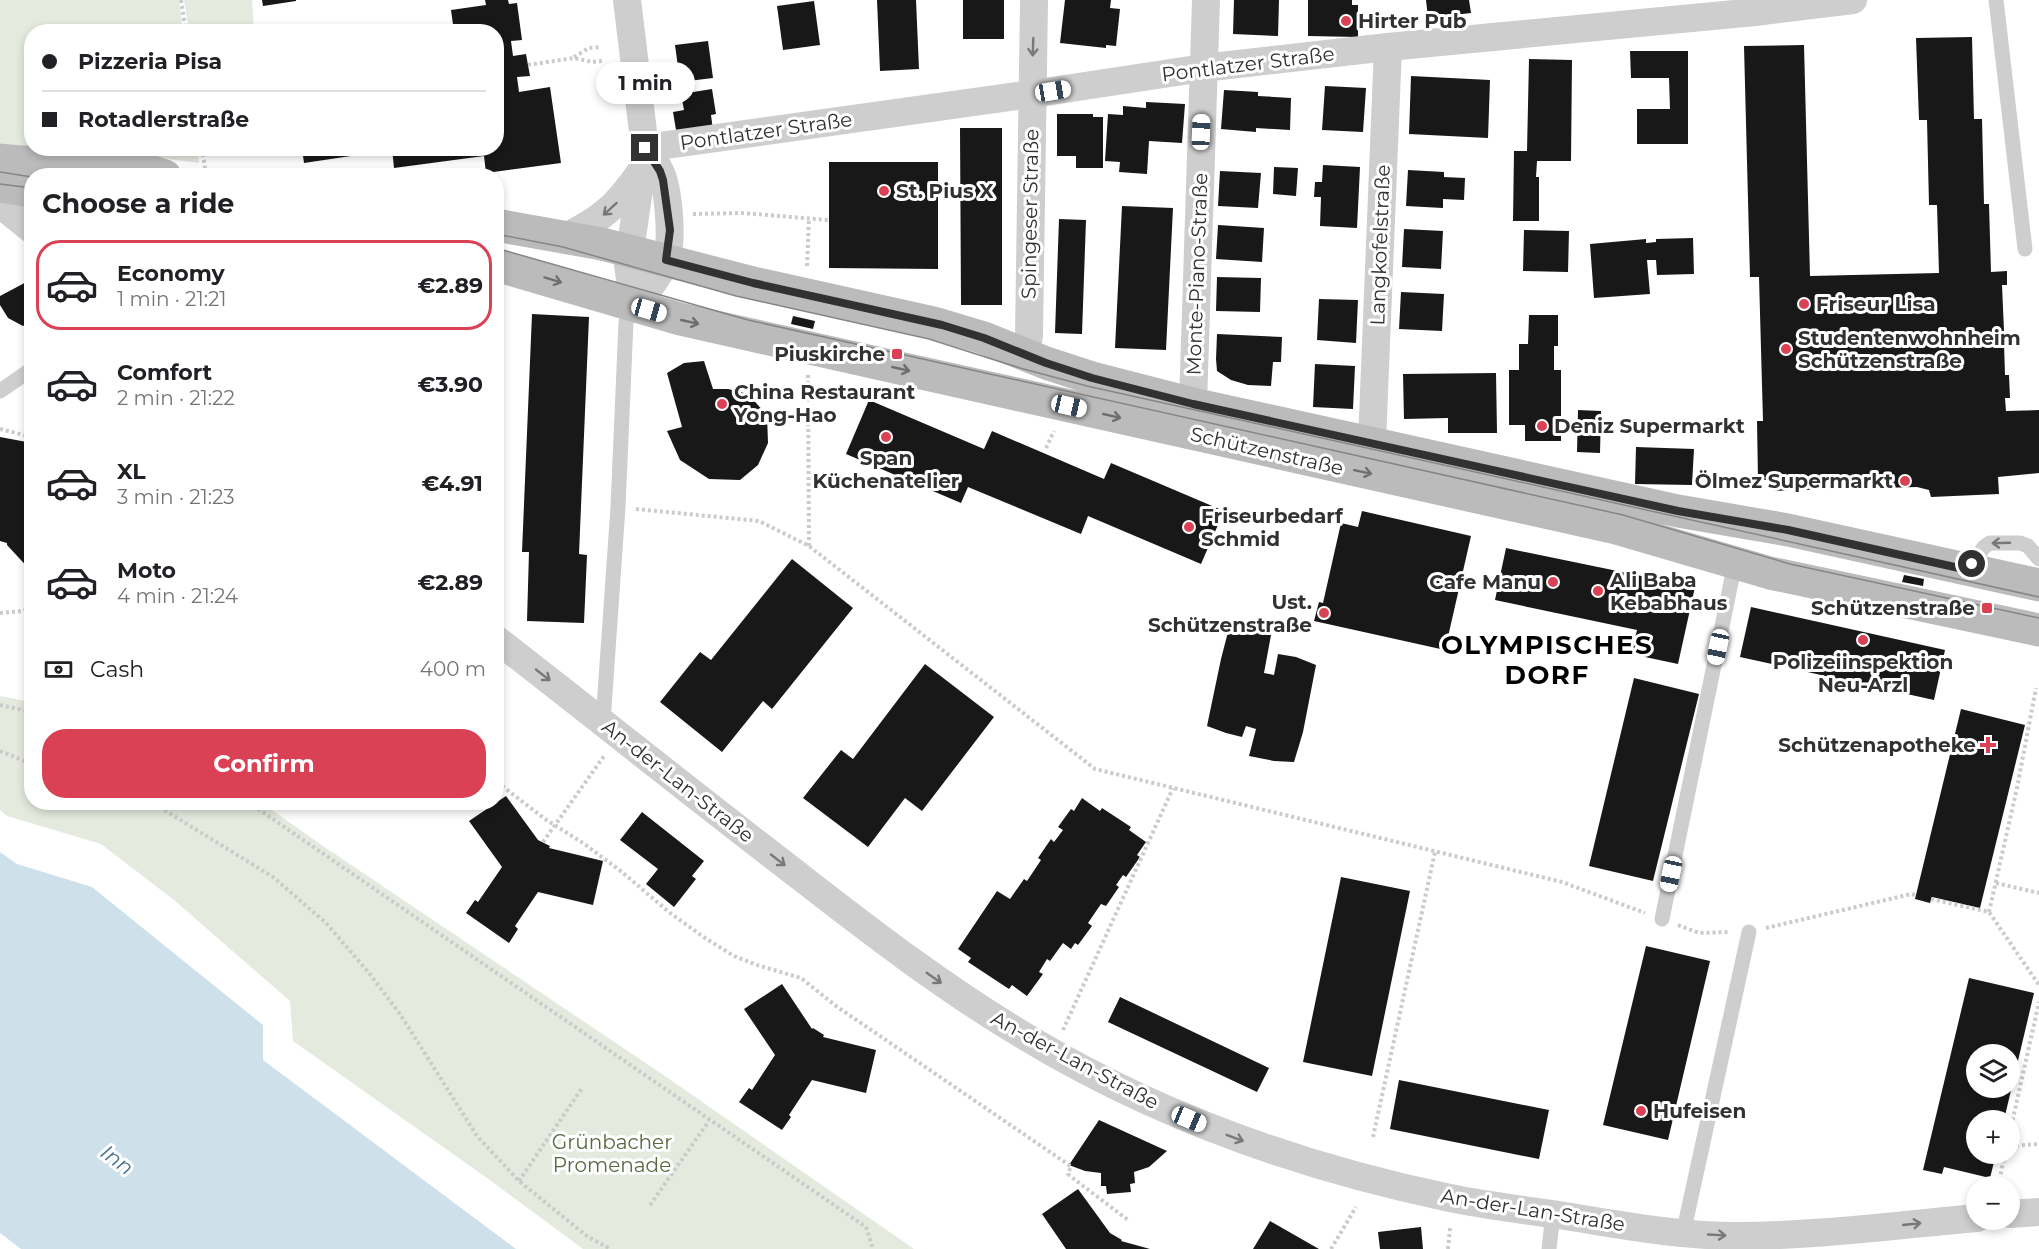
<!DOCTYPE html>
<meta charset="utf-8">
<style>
body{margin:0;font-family:Montserrat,sans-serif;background:#f2f2f2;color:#202124;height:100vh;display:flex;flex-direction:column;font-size:22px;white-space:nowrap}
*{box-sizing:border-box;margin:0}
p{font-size:20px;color:#757577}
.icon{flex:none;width:33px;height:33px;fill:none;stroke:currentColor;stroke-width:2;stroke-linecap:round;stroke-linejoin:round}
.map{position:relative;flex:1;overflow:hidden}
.side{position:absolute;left:24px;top:168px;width:480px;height:642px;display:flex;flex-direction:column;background:#fff;border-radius:24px;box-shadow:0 3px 9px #0003}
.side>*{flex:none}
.banner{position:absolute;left:24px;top:24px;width:480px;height:132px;border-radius:24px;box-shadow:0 3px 9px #0003;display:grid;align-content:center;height:132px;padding:0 18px;background:#fff}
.controls{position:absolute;left:1966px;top:1044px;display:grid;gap:12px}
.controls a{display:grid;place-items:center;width:54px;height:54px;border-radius:50%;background:#fff;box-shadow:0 3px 9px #0003;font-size:30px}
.end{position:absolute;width:27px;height:27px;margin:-14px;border:8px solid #313131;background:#fff;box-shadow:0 0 0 3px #fff}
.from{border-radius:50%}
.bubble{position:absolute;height:42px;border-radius:21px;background:#fff;box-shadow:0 3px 9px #0003;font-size:20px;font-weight:700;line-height:42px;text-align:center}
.car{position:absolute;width:18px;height:36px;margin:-18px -9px;border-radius:8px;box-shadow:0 0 4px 2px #0007;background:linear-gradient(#fff 24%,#345 0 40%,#fff 0 76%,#345 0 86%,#fff 0)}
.banner b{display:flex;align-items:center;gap:21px;height:57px;font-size:22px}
.banner b+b{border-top:2px solid #e0e0e0}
.banner i{width:15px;height:15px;background:#202124}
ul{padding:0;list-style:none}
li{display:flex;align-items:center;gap:18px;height:90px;margin:0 12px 9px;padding:0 6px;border:3px solid transparent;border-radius:24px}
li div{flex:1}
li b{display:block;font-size:22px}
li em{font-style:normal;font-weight:700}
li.selected{border-color:#da4154}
li>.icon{width:54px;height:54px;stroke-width:1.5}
h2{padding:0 18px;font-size:27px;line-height:72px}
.pay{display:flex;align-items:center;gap:15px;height:66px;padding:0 18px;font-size:22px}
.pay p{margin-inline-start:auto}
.button{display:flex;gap:12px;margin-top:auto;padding:12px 18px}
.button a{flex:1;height:69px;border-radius:24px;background:#da4154;color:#fff;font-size:24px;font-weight:700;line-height:69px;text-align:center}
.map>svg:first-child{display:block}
</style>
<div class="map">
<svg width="2039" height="1249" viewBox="0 0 2039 1249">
<rect width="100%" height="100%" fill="#fff"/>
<path fill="#e5eade" d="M0,0H179L183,31L32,32L31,148L0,146Z
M184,0H252L254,31H189Z
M59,149H197L199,163L112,152Z
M0,696L31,702L32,802L262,803L323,846L662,1074L914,1249H583L487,1178L293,1041L290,1001L174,900L101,844L7,816L0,810Z"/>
<path fill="#cee1eb" d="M0,852L17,864L92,887L263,1025V1060L516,1249H21L0,1233Z"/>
<path fill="#181818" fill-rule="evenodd" d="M262,0H296V1L263,6Z
M485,0H508L509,4L517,3L522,40L511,41L513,56L526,54L530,76L517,77L519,92L550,87L561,163L486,173L484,156L394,168L392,148H496V95L504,94L501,74L496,75V61L498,60L496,32H454L451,10L486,5Z
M877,0H916L919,69L880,71Z
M963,0H1004V39H963Z
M1065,0H1111L1110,8L1120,9L1116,46L1106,45V48L1060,43Z
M1234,0H1279L1278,36L1233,34Z
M1308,0H1352V5H1358V37L1308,36Z
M1426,0H1469L1471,13L1428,18Z
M814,1L820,45L783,50L777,6Z
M1972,37L1974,119H1982L1984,204H1989L1991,272L2007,271V285H2002L2004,331H2008V343H2004L2005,375H2009L2010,398H2005L2006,411L2039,410V473L1998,477L1999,494L1931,497L1929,490L1917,487L1772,491V480H1758L1757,421H1763L1759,277H1750L1744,46L1804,45L1810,276L1939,273L1937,205H1929L1927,120H1919L1916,38Z
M708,41L713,78L680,82L675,45Z
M1630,51H1688V144H1637V109H1670L1669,78H1631Z
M1529,59L1572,60L1571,161H1537L1536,177H1539V221H1513L1514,151H1527Z
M1411,76L1490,80L1488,138L1409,134Z
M1325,86L1366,88L1363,132L1322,130Z
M712,89L716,114L711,115L713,130L677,136L673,112L684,110L681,94Z
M1224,90L1258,92V96L1291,98L1290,130L1256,128V132L1221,129Z
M1146,102L1185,104L1182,143L1149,141L1147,174L1119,172L1120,162L1105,161L1108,114L1123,115V106L1146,108Z
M1057,114H1093V117H1103V168H1076V156H1057Z
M960,128H1002V305H961Z
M302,148H391V150L304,163Z
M829,162H938V269L829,268Z
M1323,165L1360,167L1357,228L1320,226L1321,197H1314L1315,182H1322Z
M1274,167L1298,168L1296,196L1273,194Z
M1408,170L1444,172V177L1465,178L1464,200L1443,199V208L1406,206Z
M1220,171L1261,173L1258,208L1218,206Z
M1122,206L1173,208L1166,350L1115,348Z
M1059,219L1086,220L1082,334L1055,333Z
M1218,225L1264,228L1262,262L1216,259Z
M1404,229L1443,231L1441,269L1402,267Z
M1524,230L1569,231L1568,272L1523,271Z
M1693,238L1694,274L1657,275L1656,260H1647L1650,294L1594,298L1590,244L1646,239V243L1656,242V239Z
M1217,277L1261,278L1260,312L1216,311Z
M32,279V321L23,326L8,318L0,305V296Z
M1401,292L1444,294L1442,331L1399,329Z
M1319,299L1358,300L1356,343L1317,340Z
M532,314L589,317L579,554L587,555L584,623L527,621L529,552H522Z
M1529,315H1558V346H1554V370H1561V441H1525V425H1509V370H1519V344H1528Z
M793,316L815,321L813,329L791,324Z
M1217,334L1282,337L1281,362H1273L1271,386L1248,385L1231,380L1217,371L1216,359Z
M704,361L713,389H728L748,394L767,415L768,443L758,465L740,480L709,479L680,460L667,431L682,427L667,373L684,363Z
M1315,364L1355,366L1353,409L1313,407Z
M1496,373L1497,433H1448V418L1404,419L1403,374Z
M869,400L984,449L992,431L1104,479L1111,463L1224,511L1201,564L1088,516L1081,534L968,487L961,503L846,454Z
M1578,410L1601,411L1600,453L1577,452Z
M0,437L32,443V572L7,545V543L0,541Z
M1636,447L1694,449L1692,485L1635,484Z
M1362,511L1471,536L1445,650L1314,621L1319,602L1323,603L1341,523L1358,527Z
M1506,548L1695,587L1678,664L1631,654L1637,630L1495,600Z
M792,559L853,608L772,709L763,701L722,752L660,702L700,652L711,660Z
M1904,575L1924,579L1923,586L1902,582Z
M1751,607L1945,650L1934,700L1740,657Z
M1229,628L1250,630L1271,635L1264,673L1274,675L1278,654L1296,657L1316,665L1303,732L1294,762L1274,761L1249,756L1256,729L1246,726L1242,737L1226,733L1207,726L1221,659Z
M925,664L994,717L922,811L905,798L868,847L803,798L841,750L853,759Z
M1634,678L1699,694L1653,881L1589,866Z
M1961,709L2025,725L1980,908L1932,897L1930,903L1915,899Z
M506,796L538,840L550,846L549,848L603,861L593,905L538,892L515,926L518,929L509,943L466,913L475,900L478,902L502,867L469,821Z
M1082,798L1100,811L1102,808L1131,827L1129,830L1146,842L1137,855L1140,857L1126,877L1123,875L1116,885L1119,887L1106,906L1101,904L1088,923L1092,926L1078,945L1075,943L1071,949L1063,943L1050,961L1047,959L1039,972L1043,974L1027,996L1012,985L1009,989L968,962L971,958L958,949L997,891L1010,899L1024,879L1027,881L1041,860L1038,858L1051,839L1054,842L1063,830L1058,827L1071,809L1074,811Z
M642,812L704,861L692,876L696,879L674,907L646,884L658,869L620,840Z
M1341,877L1410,891L1372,1076L1303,1062Z
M1646,946L1710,961L1668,1140L1603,1125Z
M1969,978L2034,993L2004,1120H1977V1154H1996L1990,1178L1944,1167L1942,1174L1923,1170ZM1977,1054H2010V1088H1977Z
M782,984L812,1029L813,1028L824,1035L823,1037L876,1050L866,1093L812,1080L789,1115L791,1117L782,1130L739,1102L749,1088L752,1090L775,1055L744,1009Z
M1120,997L1269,1068L1257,1092L1108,1022Z
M1399,1080L1549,1110L1539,1159L1390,1129Z
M1099,1120L1167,1151L1149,1167L1134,1172L1135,1183L1130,1184L1131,1192L1107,1194L1106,1186H1101V1173L1085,1171L1069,1165Z
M1078,1189L1110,1233L1122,1240L1121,1241L1150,1249H1066L1042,1214Z
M1270,1221L1319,1249H1253Z
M1421,1227L1423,1249H1380L1378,1232Z"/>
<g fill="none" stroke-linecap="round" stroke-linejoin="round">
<path stroke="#cbcbcb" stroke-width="4" stroke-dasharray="3 3" stroke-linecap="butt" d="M181,0L186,32
M574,57L589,48L600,47
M528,65L574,58L592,62L602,61
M202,148L205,168
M693,214L742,213L829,220
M807,266L809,219
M808,375L809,546
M0,429L32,437
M1046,448L1054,431
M636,509L759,521L809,546L1095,769L1562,882L1645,913
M0,613L24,611L32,604
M0,705L32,712
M0,751L32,764
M502,786L545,819L583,843L622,872L670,913L705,938L734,956L757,965L801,978L836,1006L1069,1165L1071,1166L1068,1174L1074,1179L1128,1220
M142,802L161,808L273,877L326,923L369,973L400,1014L477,1136L519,1181L588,1237L611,1249
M248,802L866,1227L873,1249
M543,842L604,756
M1996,883L2039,893
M1931,899L1989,912L2039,985
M1989,912L2017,788L2036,688
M1678,925L1699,933L1729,932
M1766,928L1911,894L1916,895
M1063,1030L1173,788
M2010,1132L2039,1002
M1373,1137L1435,852
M2010,1146L2039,1144
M519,1181L582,1088
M1998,1186L2005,1154
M650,1205L709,1121
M1331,1249L1356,1207
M1448,1249L1450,1228"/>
<path stroke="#cecece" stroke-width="15" d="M1996,0L2025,249
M0,391L32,369
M1968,570L1984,547L1990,543H2020L2028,546L2039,559
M603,722L618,507L626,322L634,306
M1662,919L1735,563
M1683,1234L1749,932
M1549,1249L1553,1214"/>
<path stroke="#cecece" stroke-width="28" d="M627,0L645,148L628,265L634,306
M645,148L1032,94L1203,68L1388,47L1755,12L1853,0
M0,204L32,230
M567,236C604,218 617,205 641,171
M634,306C646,293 659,277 666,260C673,242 669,189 660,171C656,163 650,155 645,148
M1026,355L1029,335L1034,0
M1193,404L1206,0
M1372,442L1388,47
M496,639C599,719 700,800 803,879C875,935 947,990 1026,1037C1157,1116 1301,1167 1450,1198C1488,1206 1527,1210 1565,1216C1622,1225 1679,1236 1737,1236C1817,1236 1897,1225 1977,1218
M2010,1214L2039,1212"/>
<path stroke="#bbb" stroke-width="33" d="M0,160C54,167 113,157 165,176
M0,186L32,191
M496,225L602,244L753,283L934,323L984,338L1046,363L1092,378L1193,404L1678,511L1788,530L2039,585
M496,265L680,319L1616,528L1770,573L2039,630"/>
<path stroke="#868686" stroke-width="1.5" d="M0,172L32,177
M0,184L32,188
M496,234L563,247L736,296L929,339L1020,368L1087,386L2039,597
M496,248L748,320L1623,515L1790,564L2039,618"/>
</g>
<defs><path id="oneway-shaft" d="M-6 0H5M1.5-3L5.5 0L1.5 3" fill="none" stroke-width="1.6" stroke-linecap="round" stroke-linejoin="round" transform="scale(1.5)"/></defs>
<g stroke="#787878">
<use href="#oneway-shaft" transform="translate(1033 47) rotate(92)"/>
<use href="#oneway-shaft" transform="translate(610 209) rotate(138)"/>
<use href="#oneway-shaft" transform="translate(2001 543) rotate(178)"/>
<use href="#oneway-shaft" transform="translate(543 675) rotate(38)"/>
<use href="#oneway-shaft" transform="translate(778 860) rotate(38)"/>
<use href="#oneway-shaft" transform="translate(934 978) rotate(35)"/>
<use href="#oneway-shaft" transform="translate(1235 1138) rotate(21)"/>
<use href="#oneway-shaft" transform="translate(1912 1224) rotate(-6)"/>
<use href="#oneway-shaft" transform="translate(1717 1235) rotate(3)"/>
</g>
<g stroke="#6f6f6f">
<use href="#oneway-shaft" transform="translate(553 280) rotate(17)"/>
<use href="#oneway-shaft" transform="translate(690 322) rotate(13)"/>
<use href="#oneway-shaft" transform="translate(901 369) rotate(13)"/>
<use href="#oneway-shaft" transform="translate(1112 416) rotate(13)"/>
<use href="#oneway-shaft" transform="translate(1363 472) rotate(12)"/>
</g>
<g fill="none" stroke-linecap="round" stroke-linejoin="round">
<path stroke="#313131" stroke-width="8" d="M645,148L660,171L663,180L670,230L666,260L753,283L942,325L984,338L1046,363L1092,378L1193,404L1678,511L1788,530L1968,570L1972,564"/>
</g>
<g fill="#da4154" stroke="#fff" stroke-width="2">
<circle cx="1346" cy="21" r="6"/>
<circle cx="884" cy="191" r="6"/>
<circle cx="1804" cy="304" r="6"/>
<circle cx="1786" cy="349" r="6"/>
<rect x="891" y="348" width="12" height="12" rx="3"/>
<circle cx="722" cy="404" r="6"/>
<circle cx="1542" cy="426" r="6"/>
<circle cx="886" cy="437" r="6"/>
<circle cx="1905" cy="481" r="6"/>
<circle cx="1189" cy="527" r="6"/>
<circle cx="1553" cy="582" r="6"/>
<circle cx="1598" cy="591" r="6"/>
<rect x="1981" y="602" width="12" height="12" rx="3"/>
<circle cx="1324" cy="613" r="6"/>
<circle cx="1863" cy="640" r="6"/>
<path d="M1985 736h6v6h6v6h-6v6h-6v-6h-6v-6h6z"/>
<circle cx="1641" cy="1111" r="6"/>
</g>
<g text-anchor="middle" stroke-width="6" stroke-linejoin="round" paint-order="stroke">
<g font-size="20" font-weight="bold" fill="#313131" stroke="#fff" text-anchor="start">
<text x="1358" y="28">Hirter Pub</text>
<text x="896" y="198">St. Pius X</text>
<text x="1816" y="311">Friseur Lisa</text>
<text x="1798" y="345">Studentenwohnheim<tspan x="1798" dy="23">Schützenstraße</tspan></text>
<text x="885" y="361" text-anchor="end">Piuskirche</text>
<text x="734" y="399">China Restaurant<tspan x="734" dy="23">Yong-Hao</tspan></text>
<text x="1554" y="433">Deniz Supermarkt</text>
<text x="886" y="465" text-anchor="middle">Span<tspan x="886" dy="23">Küchenatelier</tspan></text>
<text x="1893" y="488" text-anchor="end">Ölmez Supermarkt</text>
<text x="1201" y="523">Friseurbedarf<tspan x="1201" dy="23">Schmid</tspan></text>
<text x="1610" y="587">Ali Baba<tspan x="1610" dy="23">Kebabhaus</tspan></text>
<text x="1541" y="589" text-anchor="end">Cafe Manu</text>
<text x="1312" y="609" text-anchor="end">Ust.<tspan x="1312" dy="23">Schützenstraße</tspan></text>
<text x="1975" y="615" text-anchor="end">Schützenstraße</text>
<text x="1863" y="669" text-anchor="middle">Polizeiinspektion<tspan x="1863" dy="23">Neu-Arzl</tspan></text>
<text x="1976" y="752" text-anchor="end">Schützenapotheke</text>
<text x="1653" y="1118">Hufeisen</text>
</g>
<g font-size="20" fill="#313131" stroke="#fff">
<text transform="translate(1248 64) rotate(-7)" y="7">Pontlatzer Straße</text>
<text transform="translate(766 131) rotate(-8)" y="7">Pontlatzer Straße</text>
<text transform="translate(1030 214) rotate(-89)" y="7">Spingeser Straße</text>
<text transform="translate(1380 245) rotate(-88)" y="7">Langkofelstraße</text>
<text transform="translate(1197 274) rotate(-88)" y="7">Monte-Piano-Straße</text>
<text transform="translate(1267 451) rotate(13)" y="7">Schützenstraße</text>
<text transform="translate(678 781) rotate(38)" y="7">An-der-Lan-Straße</text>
<text transform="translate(1075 1060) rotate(28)" y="7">An-der-Lan-Straße</text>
<text transform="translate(1533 1210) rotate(9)" y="7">An-der-Lan-Straße</text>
</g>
<g font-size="20" fill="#566a41" stroke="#fff">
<text x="612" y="1149">Grünbacher<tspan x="612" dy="23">Promenade</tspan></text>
</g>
<g font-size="21" font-style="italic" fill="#44758f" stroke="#fff">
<text transform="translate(117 1160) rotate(37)" y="7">Inn</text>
</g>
<g font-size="26" font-weight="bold" letter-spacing="1.5" fill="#000" stroke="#fff">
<text x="1547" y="654">OLYMPISCHES<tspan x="1547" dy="30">DORF</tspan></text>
</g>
</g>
</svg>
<div class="controls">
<a><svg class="icon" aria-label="layers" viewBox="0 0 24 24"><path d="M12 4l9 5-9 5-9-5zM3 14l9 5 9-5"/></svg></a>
<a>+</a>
<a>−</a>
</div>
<i class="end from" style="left:1972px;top:564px"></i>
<i class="end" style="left:645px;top:148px"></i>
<div class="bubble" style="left:596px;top:62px;width:99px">1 min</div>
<i class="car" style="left:1053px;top:91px;rotate:81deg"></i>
<i class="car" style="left:1201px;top:132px;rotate:2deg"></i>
<i class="car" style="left:649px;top:310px;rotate:106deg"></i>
<i class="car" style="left:1069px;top:406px;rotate:103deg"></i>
<i class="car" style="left:1718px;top:647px;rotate:192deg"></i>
<i class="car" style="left:1671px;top:874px;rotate:192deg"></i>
<i class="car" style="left:1189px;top:1119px;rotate:113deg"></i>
<div class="banner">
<b><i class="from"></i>Pizzeria Pisa</b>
<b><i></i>Rotadlerstraße</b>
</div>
<section class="side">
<h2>Choose a ride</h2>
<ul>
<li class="selected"><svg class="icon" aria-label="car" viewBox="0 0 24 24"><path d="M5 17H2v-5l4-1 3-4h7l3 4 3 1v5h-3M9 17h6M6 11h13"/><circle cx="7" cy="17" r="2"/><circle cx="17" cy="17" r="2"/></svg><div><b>Economy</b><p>1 min · 21:21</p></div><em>€2.89</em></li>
<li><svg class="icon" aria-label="car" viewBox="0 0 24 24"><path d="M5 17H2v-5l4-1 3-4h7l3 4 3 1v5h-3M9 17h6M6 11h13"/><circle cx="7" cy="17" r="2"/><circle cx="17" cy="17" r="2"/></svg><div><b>Comfort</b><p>2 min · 21:22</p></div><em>€3.90</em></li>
<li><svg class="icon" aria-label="car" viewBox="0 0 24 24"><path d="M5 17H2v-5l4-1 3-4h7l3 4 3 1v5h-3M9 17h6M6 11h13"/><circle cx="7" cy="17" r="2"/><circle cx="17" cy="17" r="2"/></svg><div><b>XL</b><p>3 min · 21:23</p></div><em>€4.91</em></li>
<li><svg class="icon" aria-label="car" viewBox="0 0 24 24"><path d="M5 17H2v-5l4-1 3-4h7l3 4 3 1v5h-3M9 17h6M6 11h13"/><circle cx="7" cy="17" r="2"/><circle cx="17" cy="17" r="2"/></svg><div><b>Moto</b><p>4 min · 21:24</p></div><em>€2.89</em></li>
</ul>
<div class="pay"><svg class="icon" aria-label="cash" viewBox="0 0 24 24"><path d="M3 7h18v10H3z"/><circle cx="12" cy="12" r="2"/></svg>Cash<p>400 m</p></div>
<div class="button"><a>Confirm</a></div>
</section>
</div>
